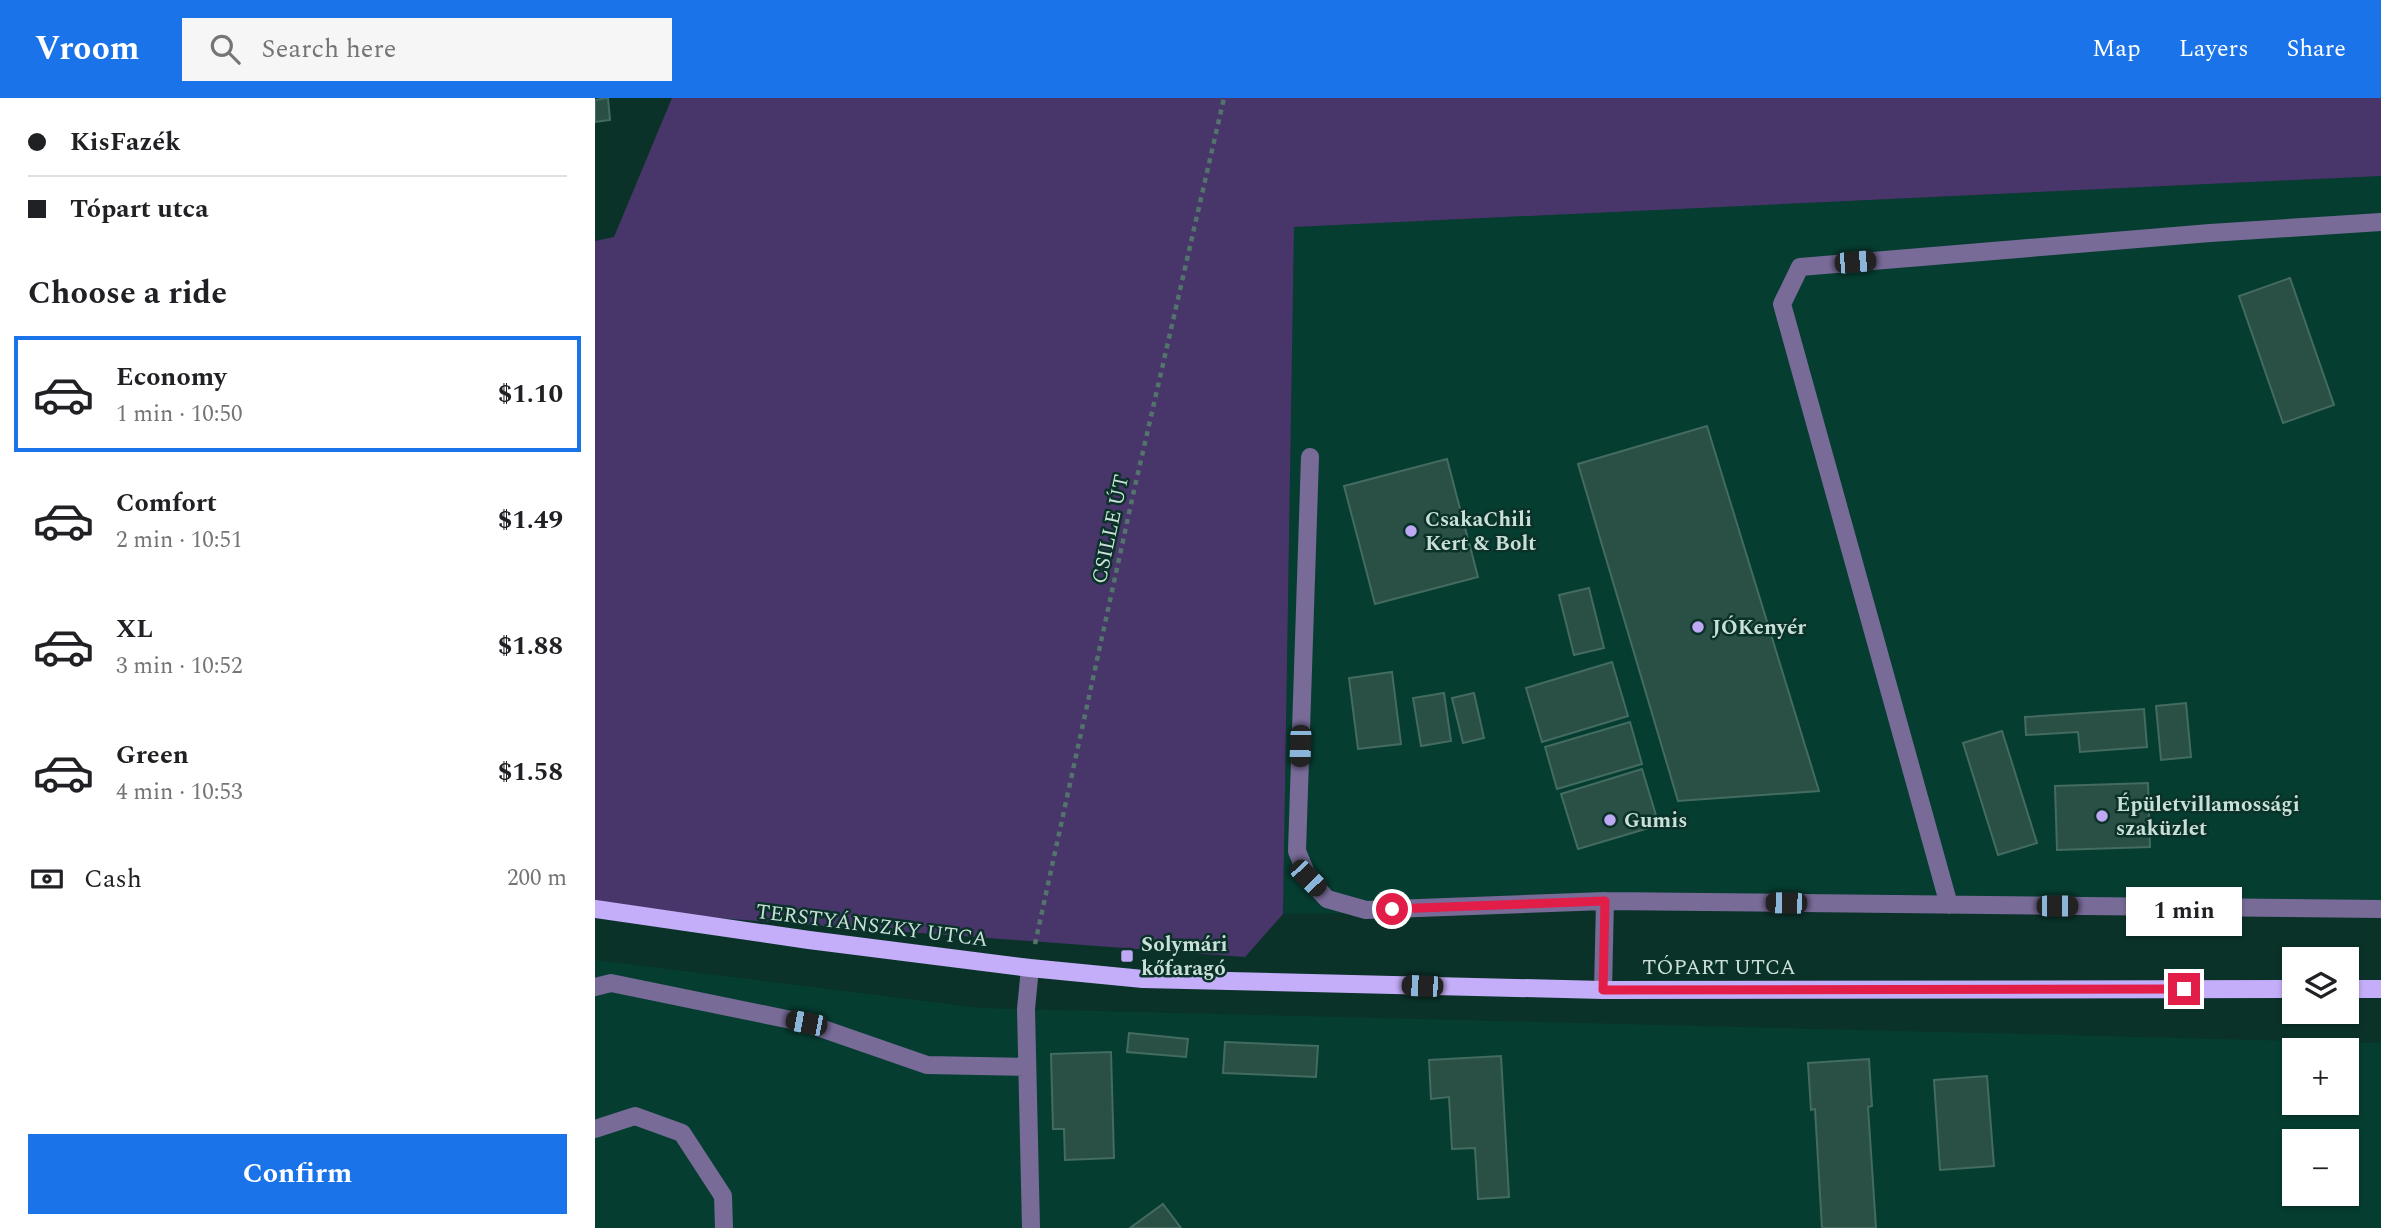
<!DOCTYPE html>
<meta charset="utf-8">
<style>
body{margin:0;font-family:Spectral,serif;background:#f6f6f6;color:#202124;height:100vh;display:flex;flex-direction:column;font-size:26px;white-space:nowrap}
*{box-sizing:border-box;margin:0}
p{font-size:23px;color:#757577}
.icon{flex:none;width:38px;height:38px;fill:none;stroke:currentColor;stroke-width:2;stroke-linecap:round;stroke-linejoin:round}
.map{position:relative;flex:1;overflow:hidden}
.details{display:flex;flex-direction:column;background:#fff;width:595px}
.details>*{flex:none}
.banner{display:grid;align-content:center;height:154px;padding:0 28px;background:#fff}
.controls{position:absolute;left:1687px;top:849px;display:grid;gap:14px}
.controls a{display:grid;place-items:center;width:77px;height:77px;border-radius:0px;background:#fff;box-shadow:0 2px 5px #0004;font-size:35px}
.end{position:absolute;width:32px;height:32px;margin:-16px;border:9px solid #e11d48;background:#fff;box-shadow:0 0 0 4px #fff}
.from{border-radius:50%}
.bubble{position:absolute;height:49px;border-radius:0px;background:#fff;box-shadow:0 2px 5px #0004;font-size:23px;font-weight:700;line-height:49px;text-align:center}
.car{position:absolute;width:21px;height:42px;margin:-21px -10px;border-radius:9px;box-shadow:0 0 5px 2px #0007;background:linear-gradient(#222 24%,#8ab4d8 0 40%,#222 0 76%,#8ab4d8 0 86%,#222 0)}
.banner b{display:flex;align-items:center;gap:24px;height:66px;font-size:26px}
.banner b+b{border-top:2px solid #e0e0e0}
.banner i{width:18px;height:18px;background:#202124}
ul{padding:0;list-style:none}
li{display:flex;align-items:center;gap:21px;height:116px;margin:0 14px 10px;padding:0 14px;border:4px solid transparent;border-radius:0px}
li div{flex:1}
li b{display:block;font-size:26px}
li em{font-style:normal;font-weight:700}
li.selected{border-color:#1a73e8}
li>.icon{width:63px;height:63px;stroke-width:1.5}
h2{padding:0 28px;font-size:32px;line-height:84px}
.pay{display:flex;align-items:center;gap:18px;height:77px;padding:0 28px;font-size:26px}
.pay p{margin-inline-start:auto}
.cta{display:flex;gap:14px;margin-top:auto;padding:14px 28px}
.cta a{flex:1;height:80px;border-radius:0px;background:#1a73e8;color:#fff;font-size:28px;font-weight:700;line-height:80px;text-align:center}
header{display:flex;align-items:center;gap:42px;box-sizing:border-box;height:98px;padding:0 35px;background:#1a73e8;color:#fff}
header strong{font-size:33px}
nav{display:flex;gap:38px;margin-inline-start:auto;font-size:24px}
.search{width:490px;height:63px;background:#f6f6f6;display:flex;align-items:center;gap:18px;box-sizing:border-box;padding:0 24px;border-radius:0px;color:#757577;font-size:26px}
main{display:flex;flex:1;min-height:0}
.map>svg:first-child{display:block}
</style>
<header>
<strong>Vroom</strong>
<div class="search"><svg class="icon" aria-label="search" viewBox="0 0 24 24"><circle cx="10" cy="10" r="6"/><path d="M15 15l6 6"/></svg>Search here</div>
<nav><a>Map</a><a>Layers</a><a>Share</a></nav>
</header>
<main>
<section class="details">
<div class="banner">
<b><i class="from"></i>KisFazék</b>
<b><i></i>Tópart utca</b>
</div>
<h2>Choose a ride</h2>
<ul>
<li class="selected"><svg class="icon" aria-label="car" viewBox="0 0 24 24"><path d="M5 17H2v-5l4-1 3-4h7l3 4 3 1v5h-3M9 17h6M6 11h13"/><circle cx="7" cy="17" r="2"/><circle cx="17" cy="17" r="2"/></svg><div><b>Economy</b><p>1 min · 10:50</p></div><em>$1.10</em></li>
<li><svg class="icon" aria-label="car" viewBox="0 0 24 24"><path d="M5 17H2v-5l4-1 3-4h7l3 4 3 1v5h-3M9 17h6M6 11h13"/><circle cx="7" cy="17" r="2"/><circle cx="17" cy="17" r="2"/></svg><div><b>Comfort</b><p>2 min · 10:51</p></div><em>$1.49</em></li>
<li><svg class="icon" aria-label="car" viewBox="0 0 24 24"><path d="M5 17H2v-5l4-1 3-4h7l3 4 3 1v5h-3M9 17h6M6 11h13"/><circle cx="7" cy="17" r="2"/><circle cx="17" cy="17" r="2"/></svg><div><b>XL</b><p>3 min · 10:52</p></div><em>$1.88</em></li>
<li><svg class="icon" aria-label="car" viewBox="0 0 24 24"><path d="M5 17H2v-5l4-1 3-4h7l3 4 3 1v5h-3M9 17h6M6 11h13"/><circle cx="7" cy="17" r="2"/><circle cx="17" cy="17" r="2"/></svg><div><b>Green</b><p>4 min · 10:53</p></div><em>$1.58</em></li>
</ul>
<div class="pay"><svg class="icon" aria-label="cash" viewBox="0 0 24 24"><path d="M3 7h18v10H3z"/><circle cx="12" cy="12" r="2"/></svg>Cash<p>200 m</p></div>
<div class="cta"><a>Confirm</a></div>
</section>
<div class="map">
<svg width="1786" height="1130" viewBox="0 0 1786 1130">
<rect width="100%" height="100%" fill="#0a3229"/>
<path fill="#063d31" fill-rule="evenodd" d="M1786,78V811L1354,807L688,816L699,129Z
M0,862L385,910L1786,945V1130H0ZM1699,952H1752V1004H1699ZM1699,1043H1752V1096H1699Z"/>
<path fill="#48366a" d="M77,0H1786V78L699,129L688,816L650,859L0,811V143L19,139Z"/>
<path fill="#2a5045" stroke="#446b60" stroke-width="2" d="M13,0L15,22L0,24V2Z
M1695,180L1739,307L1688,325L1644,198Z
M1112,328L1224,693L1083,703L983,366Z
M852,361L883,479L780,506L749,388Z
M994,490L1009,550L979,557L964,497Z
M1017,564L1033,618L947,644L931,590Z
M797,574L806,646L763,651L754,580Z
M849,595L856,643L826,648L818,600Z
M879,595L889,640L868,645L857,600Z
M1591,605L1596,659L1566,662L1561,608Z
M1549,611L1552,649L1485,654L1483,634L1431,637L1430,619Z
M1035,624L1047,666L962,691L950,649Z
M1407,633L1442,745L1403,757L1368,645Z
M1047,671L1064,727L983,751L966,696Z
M1553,685L1555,749L1462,752L1460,688Z
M534,935L593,941L591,959L532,954Z
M630,944L723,948L721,979L628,975Z
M516,954L519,1060L470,1062L469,1031H458L456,956Z
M906,958L914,1099L883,1101L880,1050L857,1051L854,999L836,1001L834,962Z
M1274,961L1277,1008L1273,1009L1281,1130H1227L1220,1011L1216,1012L1213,965Z
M1392,978L1399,1068L1345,1072L1339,982Z
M568,1106L586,1130H535Z"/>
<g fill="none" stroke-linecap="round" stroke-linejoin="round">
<path stroke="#53746c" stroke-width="4.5" stroke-dasharray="5 5" stroke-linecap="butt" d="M440,846L538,397L629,0"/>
<path stroke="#786b98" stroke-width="18" d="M715,359L702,753L713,780L732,801L771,812L1010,803L1786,811
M1354,807L1187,206L1205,169L1615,135L1786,124
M435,870L431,911L436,1130
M0,889L16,885L211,925L332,967L432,969
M1008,892L1010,803
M0,1031L40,1018L87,1035L128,1098L129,1130"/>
<path stroke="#c5aef9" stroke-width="18" d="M0,811L214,842L435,870L548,881L1008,892L1699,891
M1752,891H1786"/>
</g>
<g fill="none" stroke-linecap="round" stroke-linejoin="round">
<path stroke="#e11d48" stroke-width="9" d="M797,811L1010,803L1008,892L1589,891"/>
</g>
<g fill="#bfa8f4" stroke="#0a3229" stroke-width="2.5">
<circle cx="816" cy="433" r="7"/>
<circle cx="1103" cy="529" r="7"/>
<circle cx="1507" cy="718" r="7"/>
<circle cx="1015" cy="722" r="7"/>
<rect x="525" y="851" width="14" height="14" rx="3.5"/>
</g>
<g text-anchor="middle" stroke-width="5" stroke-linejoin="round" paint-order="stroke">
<g font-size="21" font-weight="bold" fill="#cadfd8" stroke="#0a3229" text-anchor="start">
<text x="830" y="428">CsakaChili<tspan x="830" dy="24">Kert &amp; Bolt</tspan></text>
<text x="1117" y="536">JÓKenyér</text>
<text x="1521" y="713">Épületvillamossági<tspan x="1521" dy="24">szaküzlet</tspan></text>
<text x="1029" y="729">Gumis</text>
<text x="546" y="853">Solymári<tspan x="546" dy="24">kőfaragó</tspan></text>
</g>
<g font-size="21" fill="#cadfd8" stroke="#0a3229">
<text transform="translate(515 431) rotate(-78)" y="7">CSILLE ÚT</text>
<text transform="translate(277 827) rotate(7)" y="7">TERSTYÁNSZKY UTCA</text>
<text x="1124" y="876">TÓPART UTCA</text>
</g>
</g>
</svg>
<div class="controls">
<a><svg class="icon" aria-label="layers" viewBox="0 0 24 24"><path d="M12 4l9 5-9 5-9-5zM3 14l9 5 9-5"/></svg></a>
<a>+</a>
<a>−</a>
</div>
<i class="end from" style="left:797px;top:811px"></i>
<i class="end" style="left:1589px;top:891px"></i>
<div class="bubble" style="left:1531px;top:789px;width:116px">1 min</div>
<i class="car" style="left:1260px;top:164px;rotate:85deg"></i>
<i class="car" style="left:705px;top:648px;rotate:182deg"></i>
<i class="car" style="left:713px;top:780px;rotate:136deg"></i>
<i class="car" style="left:1191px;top:805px;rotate:271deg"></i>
<i class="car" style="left:1462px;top:808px;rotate:90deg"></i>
<i class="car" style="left:827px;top:888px;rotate:272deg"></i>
<i class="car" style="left:211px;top:925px;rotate:281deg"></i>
</div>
</main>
